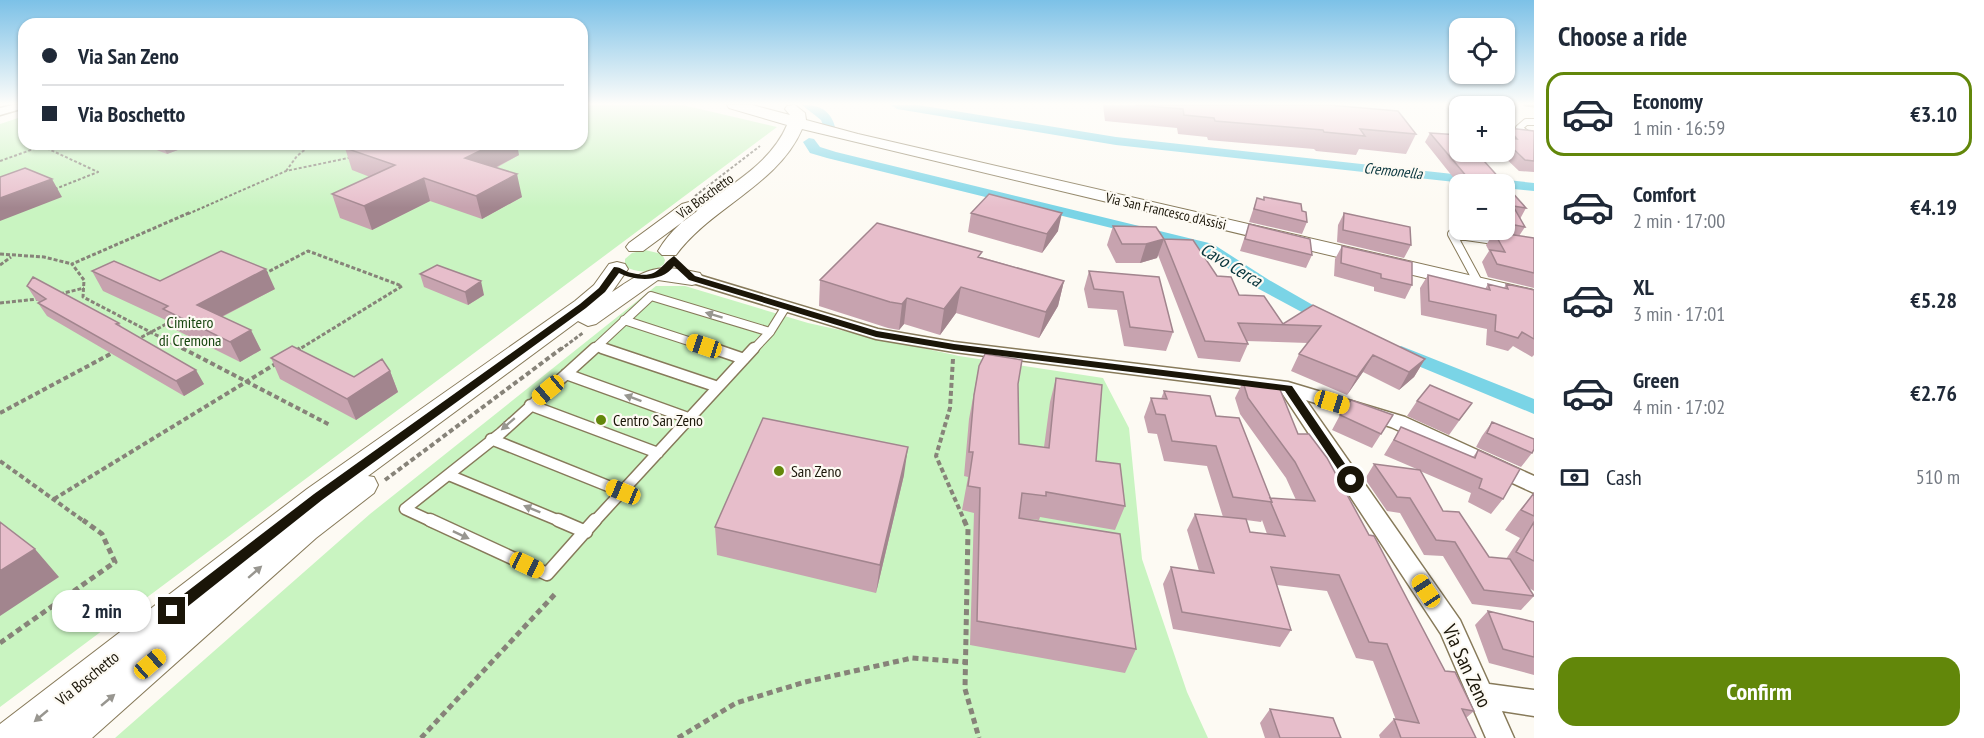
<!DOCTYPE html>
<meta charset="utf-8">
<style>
body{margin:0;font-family:"PT Sans Narrow",sans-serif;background:#f2f2f3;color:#1f2937;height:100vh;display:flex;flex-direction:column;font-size:22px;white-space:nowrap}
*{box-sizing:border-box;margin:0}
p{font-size:20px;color:#747a83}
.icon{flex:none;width:33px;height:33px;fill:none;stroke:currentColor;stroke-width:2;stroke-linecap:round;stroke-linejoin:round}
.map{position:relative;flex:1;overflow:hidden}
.side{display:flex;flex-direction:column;background:#fff;width:450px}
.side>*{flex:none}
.guide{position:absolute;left:18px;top:18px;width:570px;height:132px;border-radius:18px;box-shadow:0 2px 4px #0004;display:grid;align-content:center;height:132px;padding:0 24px;background:#fff}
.controls{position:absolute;left:1449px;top:18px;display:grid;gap:12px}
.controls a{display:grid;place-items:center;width:66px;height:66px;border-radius:12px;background:#fff;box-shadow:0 2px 4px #0004;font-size:30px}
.end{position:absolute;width:27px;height:27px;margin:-14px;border:8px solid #1a1508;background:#fff;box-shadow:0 0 0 3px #fff}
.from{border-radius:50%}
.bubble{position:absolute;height:42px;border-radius:18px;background:#fff;box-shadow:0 2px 4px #0004;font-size:20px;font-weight:800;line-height:42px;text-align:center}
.car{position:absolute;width:18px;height:36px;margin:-18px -9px;border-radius:8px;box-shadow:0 0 4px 2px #0007;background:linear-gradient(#f5c518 24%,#345 0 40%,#f5c518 0 76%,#345 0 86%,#f5c518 0)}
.guide b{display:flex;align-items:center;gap:21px;height:57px;font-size:22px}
.guide b+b{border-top:2px solid #e0e1e3}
.guide i{width:15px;height:15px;background:#1f2937}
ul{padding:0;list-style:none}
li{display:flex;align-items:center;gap:18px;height:84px;margin:0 12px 9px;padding:0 12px;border:3px solid transparent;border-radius:18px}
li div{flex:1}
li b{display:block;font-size:22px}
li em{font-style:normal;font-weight:800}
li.selected{border-color:#62870a}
li>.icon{width:54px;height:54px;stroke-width:1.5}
h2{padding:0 24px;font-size:27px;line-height:72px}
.pay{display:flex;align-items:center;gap:15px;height:66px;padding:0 24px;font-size:22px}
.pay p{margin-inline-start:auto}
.button{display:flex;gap:12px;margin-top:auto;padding:12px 24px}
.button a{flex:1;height:69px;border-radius:18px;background:#62870a;color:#fff;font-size:24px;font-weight:800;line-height:69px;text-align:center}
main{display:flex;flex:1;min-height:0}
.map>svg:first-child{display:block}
</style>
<main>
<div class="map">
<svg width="1534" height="738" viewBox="0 0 1534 738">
<rect width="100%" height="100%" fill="#fdfaf3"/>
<path fill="#c9f4c1" d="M582,105H683L777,127L0,707V124L24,116V144H582Z
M645,250L662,254L665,260L664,264C653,273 637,274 625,266V259L632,253Z
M656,286H685L808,323L959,356L1103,378L1129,428L1142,559L1187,692L1208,738H115L370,514Z"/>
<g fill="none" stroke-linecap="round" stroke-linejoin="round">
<path fill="#7ad4e6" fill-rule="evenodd" d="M802,105C818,104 831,110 835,127L833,130H825L821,120Z
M891,105H918L1116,137L1534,183V191L1504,188V184H1473L1116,145L897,109Z
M809,138L814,139L820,147L836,152L1213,244L1269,280L1339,320L1330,325L1324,324L1257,288L1201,250L827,158L810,153L803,142Z
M1401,346L1534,399V414L1394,356L1391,352Z"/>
<defs>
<path id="lane-far3" d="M1504,134L1526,133L1519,128L1526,122H1534"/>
<path id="lane-far2" d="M1479,284L1452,234L1501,241
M624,320L716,350
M770,332L785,308
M598,347L607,350
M593,350L651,296L770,332
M753,350L770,332"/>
<path id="lane-far1" d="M602,348L718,387
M712,348L744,359
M566,374L688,418
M530,405L658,453
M491,439L623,492
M451,476L562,522
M433,522L405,509L501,433L595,348
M594,522L754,348"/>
<path id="lane" d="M430,520L547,574L595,520
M558,520L586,532"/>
<path id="street" d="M13,105H24V108L0,115V108Z
M692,273L878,329L954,342L1288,382L1405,417L1534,476V493L1391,427L1306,400L1460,620L1489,684L1534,690V716L1502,711L1514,738H1486L1441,634L1282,393L954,352L876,339L686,281L684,278L686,275Z"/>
<path id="secondary" d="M727,105H752L790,115L785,109L787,106L795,105L805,113L806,120L858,134L1534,290V304L802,129C778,185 710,208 676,255H662L658,251C687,200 763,182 787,125L729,108Z
M689,202L696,204L699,208L696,212L643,251H629L626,247L629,243L682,204Z
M617,262L625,264L628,269L612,292C647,268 657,263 700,273L703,278L700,283L692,285L658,280L596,324L588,326L578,321L368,476L374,477L378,485L374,493L316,538L92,738H0V724L307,489L575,301L594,285L609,264Z"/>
</defs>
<use href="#lane-far3" stroke="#877a5a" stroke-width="8"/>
<use href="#lane-far2" stroke="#877a5a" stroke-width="10"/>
<use href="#lane-far1" stroke="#877a5a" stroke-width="13"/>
<use href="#lane" stroke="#877a5a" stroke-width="15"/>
<use href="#street" stroke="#877a5a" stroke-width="3"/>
<use href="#secondary" stroke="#877a5a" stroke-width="2"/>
<path stroke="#878379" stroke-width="2" stroke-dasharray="3 2" stroke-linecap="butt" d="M0,161L42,146L98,172L55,189
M286,171L297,156L312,144
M695,196L760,146
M188,214L286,171L353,157"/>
<path stroke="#878379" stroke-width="3" stroke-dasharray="4 2" stroke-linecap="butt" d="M0,254L44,257L72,264
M0,265L11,257
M264,274L308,251L402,286L298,350
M60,294L84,288
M0,303L38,299
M136,340L174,320
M185,350L83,297L84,280L72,264L191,212
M560,350L584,332"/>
<path stroke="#878379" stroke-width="4" stroke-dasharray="5 3" stroke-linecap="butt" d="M182,348L330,425
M296,351L300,348
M953,359L950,408L936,456L965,522
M0,413L116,351
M0,461L85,522
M385,480L562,348
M54,499L277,363"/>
<path stroke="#878379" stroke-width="5" stroke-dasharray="6 4" stroke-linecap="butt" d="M964,520L968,529L965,689L979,738
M0,643L115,562L102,534L83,520
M421,738L556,593
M678,738L736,703L805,682L912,658L965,662"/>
<use href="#lane-far3" stroke="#fff" stroke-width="6"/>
<use href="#lane-far2" stroke="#fff" stroke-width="8"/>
<use href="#lane-far1" stroke="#fff" stroke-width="10"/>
<use href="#lane" stroke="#fff" stroke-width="12"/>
<use href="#street" fill="#fff" fill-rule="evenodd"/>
<use href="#secondary" fill="#fff" fill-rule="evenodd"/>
<path stroke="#8d897f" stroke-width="3" d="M1525,105L1534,106"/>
</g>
<path fill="#c7a3af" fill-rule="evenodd" d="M1103,105H1329L1416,134L1406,154L1359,149L1356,155L1316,151L1314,149L1208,140L1207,137L1178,134L1177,128L1105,121Z
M1508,128L1534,131V172L1519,171L1499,152H1504V133Z
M1430,133L1460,135V152H1476L1526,208L1520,219L1525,227L1519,236L1534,238V288L1488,277L1482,262L1489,251L1486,245L1494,233L1473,230H1504V184H1460V186L1425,142Z
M141,144H194L167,154Z
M430,146L519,155L496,168L522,197L482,219L430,201L372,230L340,218L332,194L370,177L352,170L345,148Z
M1264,197L1302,211L1307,222L1302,234L1249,222L1257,198L1263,200Z
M971,213L1058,231L1042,253L968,232Z
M1344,213L1411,245L1404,258L1337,242L1338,225Z
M1249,224L1312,255L1306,268L1240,251Z
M1113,226L1164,239L1217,276L1239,295L1283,324L1313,305L1425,359L1414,377L1399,390L1363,372L1347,395L1291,371L1299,354L1308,343L1246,341L1248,344L1240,362L1198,358L1158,255L1157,258L1140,263H1116L1107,245Z
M1342,246L1412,285L1405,299L1374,291V287L1334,276L1335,259Z
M981,257L1064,281L1058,306L1039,338L956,313L940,335L904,324L899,330L888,328L819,306L820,280Z
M92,271L160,281L275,289L222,317L261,350L240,362L174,329L170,322L103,291Z
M1089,271L1159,277L1173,332L1166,351L1124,346L1117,310L1088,308L1084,289Z
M420,274L484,295L468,305L424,287Z
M1428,275L1485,289L1488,284L1504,288L1506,284L1534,290V355L1532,357L1513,346L1508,351L1486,345L1487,329L1421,315L1420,288Z
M27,286L119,323L122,328L204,384L184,396L47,316L38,303L39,302L36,300Z
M271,358L354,377L390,371L398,392L356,420L280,379Z
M979,366L1018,384L1019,444L1044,447L1050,402L1056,378L1096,461L1125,506L1115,530L1040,517L1039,520L1021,518L1136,649L1125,673L970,645L974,513L962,510L968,477L964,476L969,419Z
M1243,382L1298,434L1369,535L1445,671L1474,711L1466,718L1476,738H1380L1379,735L1394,719L1396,720L1373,661L1356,658L1327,591L1277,585L1291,630L1280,647L1173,629L1163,584L1171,567L1199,571L1187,530L1195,514L1223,517L1207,466L1164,461L1157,434L1148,433L1144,417L1151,398L1161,399L1164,391L1216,416L1270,498L1296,500L1286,478L1240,414L1235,398ZM1246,520L1261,522L1262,520L1267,534L1250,532Z
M1417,401L1472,403L1449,435L1407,416Z
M1340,415H1393L1372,448L1332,430Z
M1492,422L1532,453L1521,467L1476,447L1482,436Z
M1401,427L1473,457L1478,450L1503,499L1491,514L1468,502L1471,493L1420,471L1443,511L1489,557L1506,559L1520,538L1505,530L1518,512L1534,493V591L1529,588L1534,596L1521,610L1472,604L1443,556L1424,555L1400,513L1387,511L1365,479L1374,464L1419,470L1384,455Z
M904,475L876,593L717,555L715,527Z
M1488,611L1534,622V675L1489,663L1475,625Z
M1270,709L1341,738H1265L1260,723Z"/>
<path fill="#a2858e" d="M162,144H194L167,154Z
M494,144H517L519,155L471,180L465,158Z
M517,174L522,197L482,219L476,196Z
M424,178L430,201L372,230L364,206Z
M52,179L62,197L0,221V198Z
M1062,213L1058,231L1042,253L1047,234Z
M1164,239L1157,258L1140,263L1146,244Z
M266,269L275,289L207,324L197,305Z
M481,281L484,295L468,305L465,292Z
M1064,281L1058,306L1039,338L1046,312Z
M961,287L956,313L940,335L944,309Z
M907,298L904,324L899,330L902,304Z
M251,330L261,350L240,362L230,342Z
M1373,355L1363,372L1347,395L1357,377Z
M1425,359L1414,377L1399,390L1409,372Z
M196,370L204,384L184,396L176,381Z
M390,371L398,392L356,420L347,399Z
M908,447L904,475L876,593L880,565Z
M35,549L59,577L0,616V571Z"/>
<path fill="#e7becb" stroke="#a2858e" stroke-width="1.5" d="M1135,105H1329L1398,111L1416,134L1360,129L1365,136L1324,132L1323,130L1215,121L1214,118L1184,115L1183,109Z
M1508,128L1534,131V161L1525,160L1504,140V137L1517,139Z
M1430,133L1460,135V152H1476L1526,208L1513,206L1525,227L1504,223V184H1473Z
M355,144H424L430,146L434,144H494L465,158L517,174L476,196L424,178L364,206L332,194L395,165L345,148Z
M25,168L52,179L0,198V177Z
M989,194L1062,213L1047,234L971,213Z
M1264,197L1301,204L1302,211L1306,212L1307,222L1254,209L1257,198L1264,200Z
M1344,213L1410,227L1411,245L1343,230Z
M877,223L982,252L978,257L1064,281L1046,312L961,287L944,309L907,298L902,304L890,302L820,280Z
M1249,224L1310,239L1312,255L1245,239Z
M1113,226L1156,227L1164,239L1146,244H1122Z
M1494,232L1534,238V273L1497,264L1490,250L1505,252Z
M1164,239L1193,240L1217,276L1231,277L1239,295L1264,296L1283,324L1313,305L1425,359L1409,372L1373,355L1357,377L1299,354L1321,326L1238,323L1248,344L1205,341Z
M1342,246L1412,262V285L1381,278V274L1341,263Z
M221,251L266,269L197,305L251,330L230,342L163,309L168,306L92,271L114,261L160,281Z
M437,265L481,281L465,292L420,274Z
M1089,271L1159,277L1173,332L1130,327L1123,292L1094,289Z
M1428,275L1490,290L1488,284L1508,289L1506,284L1534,290V339L1522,332L1518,338L1495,331L1496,315L1429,301Z
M33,277L119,323L116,324L196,370L176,381L38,303L46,299L27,286Z
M292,346L354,377L382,359L390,371L347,399L271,358Z
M985,354L1022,360L1018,384L1019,444L1049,448L1056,378L1102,385L1096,461L1120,464L1125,506L1046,492V496L1022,493L1019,518L1120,534L1136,649L977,621L980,488L968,486L973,452H969L974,395L979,366Z
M1243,382L1279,387L1298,434H1309L1327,458L1369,535L1374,536L1445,671L1455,672L1474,711L1462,709L1476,738H1401L1394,719L1419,723L1387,644L1369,642L1339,575L1271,567L1291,630L1182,612L1171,567L1214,573L1195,514L1246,519L1250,532L1285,536L1271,503L1272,502L1270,498L1315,501L1295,462L1248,398Z
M1430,385L1472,403L1459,420L1417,401Z
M1164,391L1210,396L1216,416L1239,418L1272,502L1233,497L1216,446L1172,441L1165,415L1156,414L1151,398L1167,399Z
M1351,400L1393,415L1381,434L1340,415Z
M763,418L908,447L880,565L715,527Z
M1492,422L1534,439V449L1532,453L1487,433Z
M1401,427L1475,458L1478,450L1520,469L1503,499L1479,488L1482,479L1394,440Z
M1374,464L1420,470L1443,511L1459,512L1489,557L1510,559L1534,596L1484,590L1455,542L1436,540L1410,498L1397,497Z
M1534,493V516L1521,510Z
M0,522L35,549L0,571Z
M1534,522V561L1516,552Z
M1488,611L1534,622V657L1503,649Z
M1270,709L1333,718L1341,738H1280Z"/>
<defs><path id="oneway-solid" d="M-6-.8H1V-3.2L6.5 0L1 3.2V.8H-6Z" transform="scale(1.5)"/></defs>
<g fill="#989690">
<use href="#oneway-solid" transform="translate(714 315) rotate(-163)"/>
<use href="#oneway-solid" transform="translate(633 398) rotate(-160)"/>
<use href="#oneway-solid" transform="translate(508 424) rotate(139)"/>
<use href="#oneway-solid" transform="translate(532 509) rotate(-158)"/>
<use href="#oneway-solid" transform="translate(461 535) rotate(25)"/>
<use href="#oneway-solid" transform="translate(255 572) rotate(-41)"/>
<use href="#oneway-solid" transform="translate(108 700) rotate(-40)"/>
<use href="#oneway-solid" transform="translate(41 716) rotate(140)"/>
</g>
<linearGradient id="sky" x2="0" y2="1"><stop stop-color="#7cc1e7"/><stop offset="0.5" stop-color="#fefdfa"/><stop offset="1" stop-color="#fefdfa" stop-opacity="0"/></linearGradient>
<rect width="1534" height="208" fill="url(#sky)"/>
<path fill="#1a1508" d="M674,256L695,276L877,331L954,344L1292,386L1356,480L1351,484L1347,483L1285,391L954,350L876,337L689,280L674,266C662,283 635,281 619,273L605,292L586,308L322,500L177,615H167V607L314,494L580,304L599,288L614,267C622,267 625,272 632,273C658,280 660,265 674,256Z"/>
<g fill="#62870a" stroke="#fdfaf3" stroke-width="2">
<circle cx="601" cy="420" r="6"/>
<circle cx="779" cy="471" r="6"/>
</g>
<g text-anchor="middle" stroke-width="4.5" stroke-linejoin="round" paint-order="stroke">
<g font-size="14" fill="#1a1508" stroke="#fdfaf3">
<text transform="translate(705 196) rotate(-36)" y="5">Via Boschetto</text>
<text transform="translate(1166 211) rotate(13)" y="5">Via San Francesco d'Assisi</text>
</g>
<g font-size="15" font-style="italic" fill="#06333b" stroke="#fdfaf3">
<text transform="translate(1393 171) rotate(6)" y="5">Cremonella</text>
</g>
<g font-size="16" fill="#184610" stroke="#fdfaf3">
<text x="190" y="328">Cimitero<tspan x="190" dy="18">di Cremona</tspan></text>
</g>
<g font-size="16" fill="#1a1508" stroke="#fdfaf3" text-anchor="start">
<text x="613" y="426">Centro San Zeno</text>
<text x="791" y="477">San Zeno</text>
</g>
<g font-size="16" fill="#1a1508" stroke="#fdfaf3">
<text transform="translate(87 678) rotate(-39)" y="6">Via Boschetto</text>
</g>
<g font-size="18" font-style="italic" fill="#06333b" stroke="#fdfaf3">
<text transform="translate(1231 265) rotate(31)" y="6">Cavo Cerca</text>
</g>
<g font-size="20" fill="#1a1508" stroke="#fdfaf3">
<text transform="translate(1467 666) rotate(65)" y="7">Via San Zeno</text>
</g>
</g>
</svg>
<div class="controls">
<a><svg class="icon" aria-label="locate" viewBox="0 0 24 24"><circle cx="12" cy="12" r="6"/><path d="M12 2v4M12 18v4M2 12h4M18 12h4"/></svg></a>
<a>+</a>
<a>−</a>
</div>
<i class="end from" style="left:1351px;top:480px"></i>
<i class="end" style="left:172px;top:611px"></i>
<div class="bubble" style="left:52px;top:590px;width:99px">2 min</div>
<i class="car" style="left:704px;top:346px;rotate:288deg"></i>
<i class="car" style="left:548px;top:390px;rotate:230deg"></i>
<i class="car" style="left:1332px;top:402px;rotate:107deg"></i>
<i class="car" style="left:623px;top:492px;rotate:292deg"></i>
<i class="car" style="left:527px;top:565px;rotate:115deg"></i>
<i class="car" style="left:1426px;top:591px;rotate:326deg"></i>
<i class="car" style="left:150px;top:664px;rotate:49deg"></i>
<div class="guide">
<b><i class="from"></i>Via San Zeno</b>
<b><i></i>Via Boschetto</b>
</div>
</div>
<section class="side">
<h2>Choose a ride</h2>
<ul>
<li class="selected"><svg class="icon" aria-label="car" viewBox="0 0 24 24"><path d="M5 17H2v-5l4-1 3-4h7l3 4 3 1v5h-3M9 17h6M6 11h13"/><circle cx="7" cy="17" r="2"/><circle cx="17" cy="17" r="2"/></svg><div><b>Economy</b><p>1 min · 16:59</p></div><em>€3.10</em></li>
<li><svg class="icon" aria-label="car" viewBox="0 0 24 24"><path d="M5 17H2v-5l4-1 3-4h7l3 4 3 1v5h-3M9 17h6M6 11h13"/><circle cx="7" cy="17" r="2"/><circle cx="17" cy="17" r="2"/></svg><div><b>Comfort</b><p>2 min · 17:00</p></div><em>€4.19</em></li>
<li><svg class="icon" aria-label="car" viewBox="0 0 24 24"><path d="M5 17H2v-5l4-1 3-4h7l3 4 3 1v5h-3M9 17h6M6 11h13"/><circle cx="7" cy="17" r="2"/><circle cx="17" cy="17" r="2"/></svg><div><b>XL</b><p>3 min · 17:01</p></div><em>€5.28</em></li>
<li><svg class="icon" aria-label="car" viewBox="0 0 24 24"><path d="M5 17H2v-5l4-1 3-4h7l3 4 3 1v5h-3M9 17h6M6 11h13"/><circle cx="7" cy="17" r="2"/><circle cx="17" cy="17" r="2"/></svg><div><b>Green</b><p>4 min · 17:02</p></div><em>€2.76</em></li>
</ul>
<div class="pay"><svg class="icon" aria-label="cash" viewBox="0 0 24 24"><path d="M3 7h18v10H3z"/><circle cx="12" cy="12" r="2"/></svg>Cash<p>510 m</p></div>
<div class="button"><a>Confirm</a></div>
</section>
</main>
